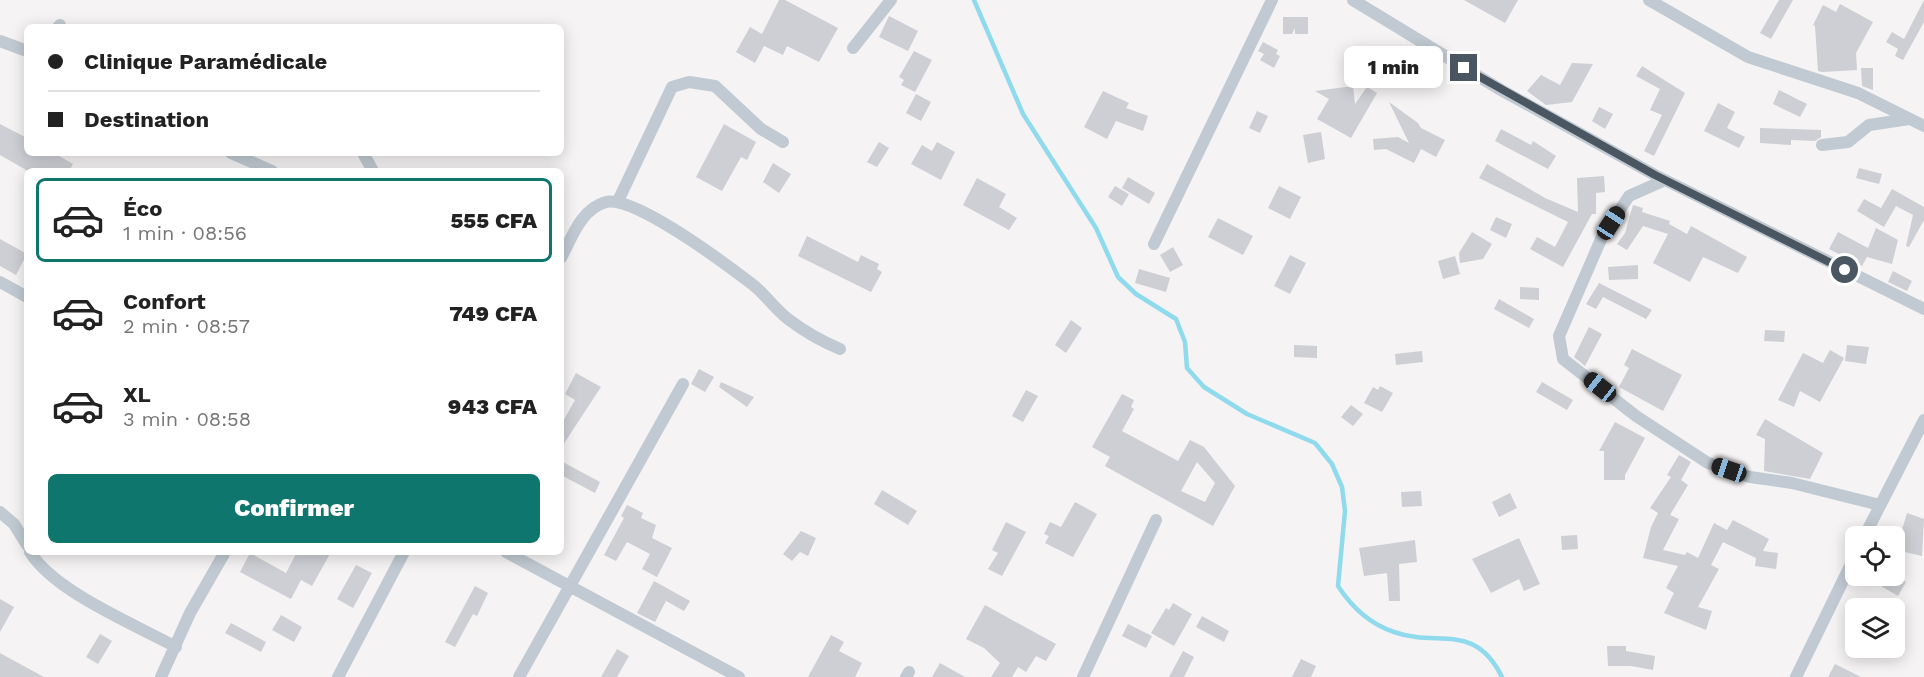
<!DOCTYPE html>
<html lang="fr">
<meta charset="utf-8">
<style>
body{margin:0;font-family:"Work Sans",sans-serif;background:#f2f2f2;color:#222;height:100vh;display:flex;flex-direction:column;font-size:22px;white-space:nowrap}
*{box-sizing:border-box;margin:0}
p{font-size:20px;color:#767676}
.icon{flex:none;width:33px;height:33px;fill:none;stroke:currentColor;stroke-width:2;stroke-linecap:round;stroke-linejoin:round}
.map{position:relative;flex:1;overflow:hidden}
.details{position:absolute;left:24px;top:168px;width:540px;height:387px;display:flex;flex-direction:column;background:#fff;border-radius:9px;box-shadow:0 3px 15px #0003}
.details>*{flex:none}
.hud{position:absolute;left:24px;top:24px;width:540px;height:132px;border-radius:9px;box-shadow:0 3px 15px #0003;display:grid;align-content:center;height:132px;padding:0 24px;background:#fff}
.buttons{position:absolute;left:1845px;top:526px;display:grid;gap:12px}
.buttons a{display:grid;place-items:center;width:60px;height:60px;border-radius:9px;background:#fff;box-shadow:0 3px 15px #0003;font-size:30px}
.end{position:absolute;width:27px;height:27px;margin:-14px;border:8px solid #4a5661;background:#fff;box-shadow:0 0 0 3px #fff}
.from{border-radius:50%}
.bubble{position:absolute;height:42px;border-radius:9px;background:#fff;box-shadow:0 3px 15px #0003;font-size:20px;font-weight:800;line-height:42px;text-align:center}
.car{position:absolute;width:18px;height:36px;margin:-18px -9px;border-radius:8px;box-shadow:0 0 4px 2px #0007;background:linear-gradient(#222 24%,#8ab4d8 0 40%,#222 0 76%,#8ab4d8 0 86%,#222 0)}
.hud b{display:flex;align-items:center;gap:21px;height:57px;font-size:22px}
.hud b+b{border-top:2px solid #e0e0e0}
.hud i{width:15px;height:15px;background:#222}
ul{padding:10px 0 0;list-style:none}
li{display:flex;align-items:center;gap:18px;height:84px;margin:0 12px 9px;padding:0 12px;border:3px solid transparent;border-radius:9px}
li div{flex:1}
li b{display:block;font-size:22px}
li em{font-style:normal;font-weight:800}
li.current{border-color:#0f766e}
li>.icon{width:54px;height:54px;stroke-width:1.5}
.action{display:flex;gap:12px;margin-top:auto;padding:12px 24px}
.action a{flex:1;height:69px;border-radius:9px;background:#0f766e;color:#fff;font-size:24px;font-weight:800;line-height:69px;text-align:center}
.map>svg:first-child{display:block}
</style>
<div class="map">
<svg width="1924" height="677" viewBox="0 0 1924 677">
<rect width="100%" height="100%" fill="#f5f3f3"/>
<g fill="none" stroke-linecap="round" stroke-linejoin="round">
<path stroke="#90daee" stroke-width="4.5" d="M974,0L1023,114L1096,228L1118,277L1136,294L1176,319L1185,342L1187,368L1204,387L1247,414L1315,443L1332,464L1342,487L1345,511L1338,586C1351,606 1370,624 1394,632C1439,648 1474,621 1502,677"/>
</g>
<path fill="#cdcfd5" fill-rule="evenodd" d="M779,0H785L838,28L819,62L787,46L783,55L764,46L755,63L736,52L750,27L762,34Z
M1464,0H1518L1505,23Z
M1779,0H1793L1771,39L1760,33Z
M1924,0V22L1903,60L1895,56L1898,49L1886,42L1892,32L1904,39Z
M1840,4L1873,22L1856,53L1857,70L1822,72L1818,71L1815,26L1813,25L1823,5L1836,12Z
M889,16L918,31L908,51L879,37Z
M1283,17H1308V34H1295V28L1292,34H1283Z
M1263,42L1278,50L1276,54L1280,56L1274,68L1260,60L1264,54L1258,51Z
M914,51L932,60L915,92L901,85L904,80L899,77Z
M1572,63L1593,64L1572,102L1546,105L1527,91L1541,75L1560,85Z
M1642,66L1685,93L1654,156L1644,151L1662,115L1650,110L1660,89L1636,76Z
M1861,68H1873V90L1862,86Z
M1353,86L1355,104L1367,87L1377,93L1351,138L1317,119L1329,99L1315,91Z
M1779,90L1807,104L1800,117L1773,104Z
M1103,91L1129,103L1126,108L1148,116L1143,131L1116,121L1107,139L1084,127Z
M916,94L931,102L921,121L906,113Z
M1389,102L1418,123L1421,128L1445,140L1436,157L1421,149L1414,163L1386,149L1374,150L1373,139L1398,137L1409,143Z
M1718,103L1735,112L1727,128L1745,137L1739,148L1704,131Z
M1599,107L1613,114L1605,129L1592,121Z
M1257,111L1268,116L1260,133L1249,128Z
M0,124L27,138V153H54L73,164L69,171H28L0,155Z
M724,124L756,142L747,160L741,157L722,191L696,177Z
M1760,128L1821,130V137L1815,141L1791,140V145L1760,143Z
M1501,129L1531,145L1533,141L1556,156L1548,169L1495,141Z
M1321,132L1325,159L1308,163L1303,135Z
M879,142L889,148L877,167L867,162Z
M937,142L955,152L941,180L911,164L922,145L932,151Z
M773,163L791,174L779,193L763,182Z
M1487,164L1545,198L1578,212L1577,178L1604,176L1605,192L1596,193V214H1592L1563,267L1530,249L1537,237L1555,247L1568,222L1479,178Z
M1859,168L1882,174L1879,184L1856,178Z
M1128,177L1155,193L1149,204L1122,188Z
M977,178L1006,194L999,207L1017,218L1009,230L963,205Z
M1115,186L1129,194L1122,206L1108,197Z
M1279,186L1301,197L1290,219L1268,208Z
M1892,189L1924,207V220L1909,247L1906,246L1913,215L1896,206L1884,227L1857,211L1864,199L1881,208Z
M1633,205L1643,208L1642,212L1670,221L1669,224L1687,234L1691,226L1747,257L1738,273L1703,257L1690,282L1653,263L1668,234L1643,226L1627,250L1617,244L1625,233Z
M1496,217L1512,224L1506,238L1490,230Z
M1218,218L1253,236L1243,255L1208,237Z
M1876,228L1898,240L1892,264L1867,257L1862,266L1829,249L1838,232L1868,248Z
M1472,232L1492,244L1483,259L1460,263L1459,253Z
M807,236L858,262L861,255L879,264L877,269L882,272L871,292L798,256Z
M0,239L27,254L16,275L0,266Z
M1173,247L1183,265L1170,272L1160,255Z
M1290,255L1306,263L1290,294L1274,286Z
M1455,256L1460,274L1443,279L1438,261Z
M1638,265V279L1609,280L1608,267Z
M1139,269L1170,278L1166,292L1135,283Z
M1893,271L1912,281L1907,291L1888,282Z
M1599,283L1652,310L1646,319L1603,297L1596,309L1586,304Z
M1520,287L1539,288V300L1520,299Z
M1499,299L1534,319L1529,328L1494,309Z
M1071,320L1082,328L1066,353L1055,345Z
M1589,327L1602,334L1585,366L1574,357Z
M1765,330L1785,331L1784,342L1764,341Z
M1294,345L1317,346V358L1294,357Z
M1847,345L1869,347L1866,364L1845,361Z
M1632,349L1682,375L1663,411L1619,387L1629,368L1624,365Z
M1830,350L1844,358L1820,402L1800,391L1794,407L1778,400L1803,353L1823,363Z
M1422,351L1423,362L1396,365L1395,354Z
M699,369L714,377L705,392L691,384Z
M576,373L601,387L561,448V425L575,400L565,394Z
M721,382L754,397L747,407L719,387Z
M1542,382L1573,400L1567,410L1536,392Z
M1380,386L1393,393L1382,412L1364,403L1373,387L1378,390Z
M1026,390L1038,396L1023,422L1012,416Z
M1122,394L1134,400L1131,407L1134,409L1122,431L1178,461L1190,440L1204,447L1235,486L1213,526L1105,466L1110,457L1092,447ZM1197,462L1215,483L1205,502L1181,491Z
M1351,405L1363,414L1353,426L1341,417Z
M1765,419L1823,453L1810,479L1764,471L1765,439L1756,435Z
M1615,422L1645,438L1625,475V480H1604V451H1599Z
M1679,455L1691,462L1681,480L1688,485L1670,515L1679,519L1663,550L1685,555L1687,552L1698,558L1714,523L1727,530L1733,520L1769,539L1763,551L1778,553L1776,569L1755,566L1756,558L1723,542L1711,565L1719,569L1698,607L1712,611L1706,630L1664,613L1674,593L1666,588L1678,566L1643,558L1651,527L1658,513L1650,508L1671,477L1667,475Z
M561,461L600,482L595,493L561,475Z
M882,490L917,511L908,525L874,504Z
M1421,491L1422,506L1402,507L1401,492Z
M1510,493L1517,508L1499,517L1492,502Z
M1075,502L1097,514L1073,557L1045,543L1049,536L1044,534L1050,522L1061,527Z
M627,505L643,513L641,518L656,525L652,538L672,548L657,577L642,569L650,554L627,542L616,561L604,555L624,518L621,516Z
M1907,513L1924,519L1922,556L1896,550Z
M1006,522L1026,532L1002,576L988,569L998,553L992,550Z
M801,531L816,538L808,556L800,552L792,561L783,554Z
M1577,535L1578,549L1562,550L1561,536Z
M1519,538L1540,584L1524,591L1519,579L1491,593L1472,559Z
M1415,540L1417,562L1399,564L1400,601H1389L1387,573L1364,576L1359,548Z
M297,552H331L312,586L301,580L291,599L240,572L250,553L286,573Z
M356,565L372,573L353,608L337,599Z
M1864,576H1896L1906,582L1898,596Z
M654,581L690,601L684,611L666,601L655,622L637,613Z
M475,586L488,593L477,616L473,614L455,647L445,642Z
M0,599L14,607L0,632Z
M1173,603L1192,614L1174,646L1151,633L1166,608L1169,610Z
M985,605L1056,644L1046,661L1036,656L1026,672L1018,667L1012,677H991L1000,663L984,648L966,639Z
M281,615L302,627L294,642L272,630Z
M1202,616L1229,631L1224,642L1196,627Z
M231,623L266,642L261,652L225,633Z
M1128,624L1152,636L1146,648L1122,636Z
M100,634L112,641L98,664L86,657Z
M831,635L844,642L839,651L862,663L855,677H808Z
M1607,646H1626V651L1655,656L1653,670L1631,666H1608Z
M617,649L629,656L617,677H601Z
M1183,651L1194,657L1184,677H1169Z
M0,653L9,658L44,677H0Z
M1301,659L1316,666L1311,677H1292Z
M940,663L965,677H932Z
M1835,664L1861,677H1828Z"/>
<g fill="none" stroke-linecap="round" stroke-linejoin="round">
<path stroke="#c1cad2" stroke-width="12" d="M1353,0L1501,90L1655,175L1924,309
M1649,0L1748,57L1858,93L1924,126
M58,27L60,25
M0,41L27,51
M853,48L891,0
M1822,145L1848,142L1869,125L1909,119
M231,153L272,171
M363,153L373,171
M1665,180L1629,196L1602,237L1559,336L1563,359L1636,416L1708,463L1750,477L1792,483L1880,505
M618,201L672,87L689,82L715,86L761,129L783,142
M1154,244L1272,0
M561,258C572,237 581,209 606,202C634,195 727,265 752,284C765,294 775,309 788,319C805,332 821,341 840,349
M0,282L27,297
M0,512L14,524L27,545
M1864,537L1924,420
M30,552C55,592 134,624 176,647
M506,552L739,677
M161,677L190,613L225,552
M338,677L404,552
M519,677L683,384
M906,677L909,672
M1083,677L1156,520
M1796,677L1856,554"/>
</g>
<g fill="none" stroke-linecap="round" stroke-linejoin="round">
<path stroke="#4a5661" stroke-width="8" d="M1464,68L1655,175L1845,270"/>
</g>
</svg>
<div class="buttons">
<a><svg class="icon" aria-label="locate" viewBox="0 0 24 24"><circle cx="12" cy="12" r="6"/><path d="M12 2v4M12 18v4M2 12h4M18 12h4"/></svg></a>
<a><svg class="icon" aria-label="layers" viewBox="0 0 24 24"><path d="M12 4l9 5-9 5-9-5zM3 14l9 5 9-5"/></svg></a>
</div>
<i class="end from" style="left:1845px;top:270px"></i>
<i class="end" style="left:1464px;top:68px"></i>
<div class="bubble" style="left:1344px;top:46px;width:99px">1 min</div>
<i class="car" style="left:1611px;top:223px;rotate:33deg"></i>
<i class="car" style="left:1600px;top:387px;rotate:308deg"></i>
<i class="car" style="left:1729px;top:470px;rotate:289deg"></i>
<div class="hud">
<b><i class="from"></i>Clinique Paramédicale</b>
<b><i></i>Destination</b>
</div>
<section class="details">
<ul>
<li class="current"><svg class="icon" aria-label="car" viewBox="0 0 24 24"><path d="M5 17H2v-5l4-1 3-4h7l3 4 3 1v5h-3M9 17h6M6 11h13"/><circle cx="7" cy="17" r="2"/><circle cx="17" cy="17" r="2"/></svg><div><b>Éco</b><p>1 min · 08:56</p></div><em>555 CFA</em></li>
<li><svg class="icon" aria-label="car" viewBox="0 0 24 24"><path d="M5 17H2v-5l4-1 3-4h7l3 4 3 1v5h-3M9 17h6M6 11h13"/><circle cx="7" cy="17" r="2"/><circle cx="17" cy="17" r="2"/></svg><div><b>Confort</b><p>2 min · 08:57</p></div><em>749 CFA</em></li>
<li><svg class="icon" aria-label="car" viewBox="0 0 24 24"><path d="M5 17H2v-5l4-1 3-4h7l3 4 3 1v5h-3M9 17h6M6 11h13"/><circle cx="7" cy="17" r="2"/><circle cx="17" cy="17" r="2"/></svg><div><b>XL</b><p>3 min · 08:58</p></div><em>943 CFA</em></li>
</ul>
<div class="action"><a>Confirmer</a></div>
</section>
</div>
